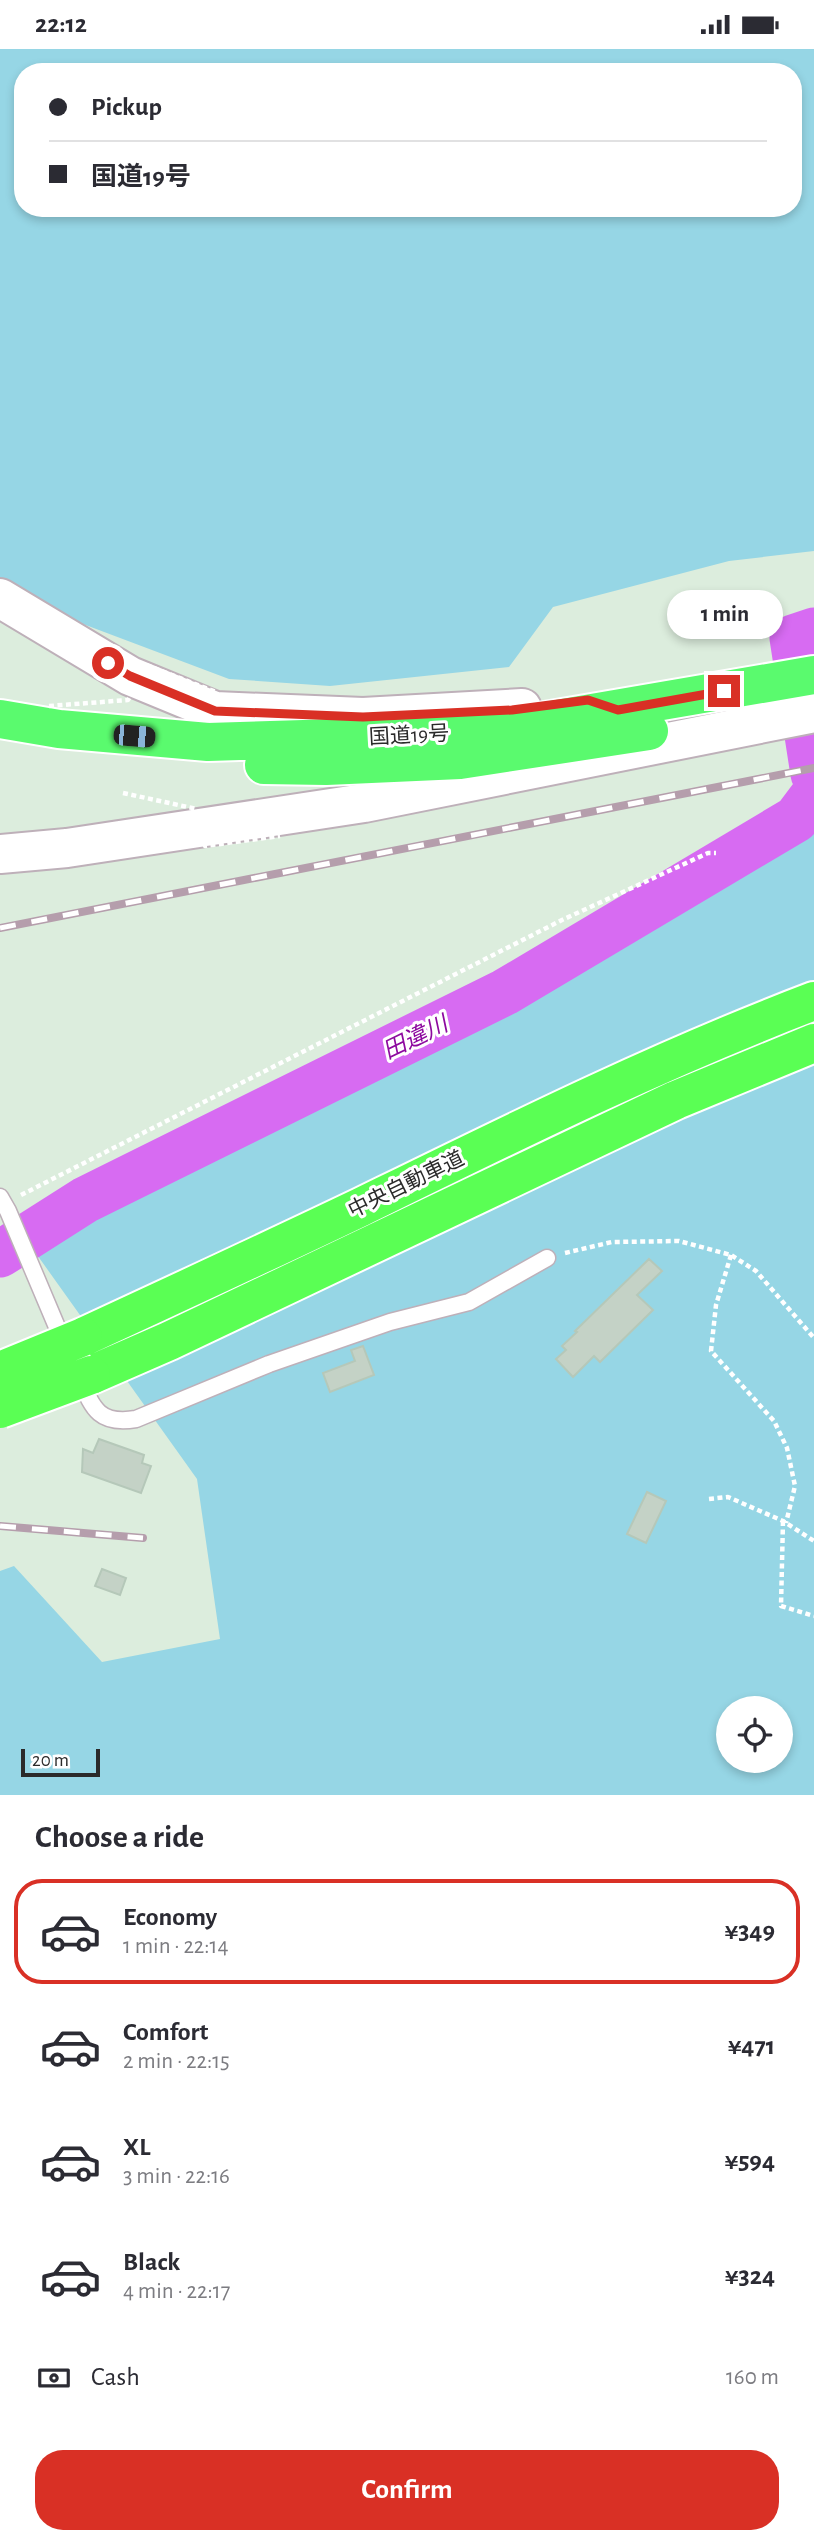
<!DOCTYPE html>
<meta charset="utf-8">
<style>
body{margin:0;font-family:"Alegreya Sans","Noto Sans JP",sans-serif;background:#f7f7f7;color:#2b2b33;height:100vh;display:flex;flex-direction:column;font-size:26px;white-space:nowrap}
*{box-sizing:border-box;margin:0}
p{font-size:23px;color:#7c7c81}
.icon{flex:none;width:38px;height:38px;fill:none;stroke:currentColor;stroke-width:2;stroke-linecap:round;stroke-linejoin:round}
.map{position:relative;height:1746px;overflow:hidden}
.side{display:flex;flex-direction:column;background:#fff;flex:1}
.side>*{flex:none}
.guide{position:absolute;left:14px;top:14px;width:788px;height:154px;border-radius:28px;box-shadow:0 4px 10px #0003;display:grid;align-content:center;height:154px;padding:0 35px;background:#fff}
.buttons{position:absolute;left:716px;top:1647px;display:grid;gap:14px}
.buttons a{display:grid;place-items:center;width:77px;height:77px;border-radius:50%;background:#fff;box-shadow:0 4px 10px #0003;font-size:35px}
.scale{position:absolute;left:21px;bottom:18px;width:79px;box-sizing:border-box;padding-left:7px;border:4px solid #2a2a2a;border-top:0;font-size:19px;line-height:24px;white-space:nowrap;color:#2a2a2a;-webkit-text-stroke:5px #fff;paint-order:stroke}
.end{position:absolute;width:32px;height:32px;margin:-16px;border:9px solid #d93025;background:#fff;box-shadow:0 0 0 4px #fff}
.from{border-radius:50%}
.bubble{position:absolute;height:49px;border-radius:24px;background:#fff;box-shadow:0 4px 10px #0003;font-size:23px;font-weight:600;line-height:49px;text-align:center}
.car{position:absolute;width:21px;height:42px;margin:-21px -10px;border-radius:9px;box-shadow:0 0 5px 2px #0007;background:linear-gradient(#222 24%,#8ab4d8 0 40%,#222 0 76%,#8ab4d8 0 86%,#222 0)}
.guide b{display:flex;align-items:center;gap:24px;height:66px;font-size:26px}
.guide b+b{border-top:2px solid #e1e1e2}
.guide i{width:18px;height:18px;background:#2b2b33}
ul{padding:0;list-style:none}
li{display:flex;align-items:center;gap:21px;height:105px;margin:0 14px 10px;padding:0 21px;border:4px solid transparent;border-radius:28px}
li div{flex:1}
li b{display:block;font-size:26px}
li em{font-style:normal;font-weight:600}
li.selected{border-color:#d93025}
li>.icon{width:63px;height:63px;stroke-width:1.5}
h2{padding:0 35px;font-size:32px;line-height:84px}
.pay{display:flex;align-items:center;gap:18px;height:77px;padding:0 35px;font-size:26px}
.pay p{margin-inline-start:auto}
.button{display:flex;gap:14px;margin-top:auto;padding:14px 35px}
.button a{flex:1;height:80px;border-radius:28px;background:#d93025;color:#fff;font-size:28px;font-weight:600;line-height:80px;text-align:center}
.status{display:flex;justify-content:space-between;align-items:center;height:49px;padding:0 35px;background:#fff;direction:ltr}
.status svg{height:19px;fill:currentColor}
.map>svg:first-child{display:block}
</style>
<div class="status"><b>22:12</b><svg viewBox="0 0 49 12"><path d="M0 12V9h3v3zM5 12V6h3v6zM10 12V3h3v9zM15 12V0h3v12zM26 1h20v11H26zM47 4h2v5h-2z"/></svg></div>
<div class="map">
<svg width="814" height="1746" viewBox="0 0 814 1746">
<rect width="100%" height="100%" fill="#dceddd"/>
<path fill="#96d6e5" fill-rule="evenodd" d="M0,0H814V502L729,512L553,558L509,618L330,637L229,630L67,569L0,533ZM23,23H793V159H23Z
M814,778V1746H0V1522L14,1517L102,1613L220,1590L197,1430L30,1196L160,1126L520,955ZM728,1659H780V1712H728Z"/>
<g fill="none" stroke-linecap="round" stroke-linejoin="round">
<path stroke="#d76bf2" stroke-width="47" d="M814,582L793,589L814,725
M0,1205L85,1151L505,943L796,770L814,746"/>
</g>
<path fill="#c4d2c6" stroke="#b5c8b9" stroke-width="2" d="M649,1210L662,1222L637,1246L653,1261L600,1313L594,1307L573,1328L556,1310L566,1301L562,1297L577,1283L575,1282Z
M363,1297L374,1326L330,1343L323,1324L355,1312L351,1301Z
M99,1390L144,1406L142,1414L151,1417L141,1444L82,1423L83,1400L93,1404Z
M647,1443L666,1452L646,1494L627,1485Z
M102,1520L126,1529L120,1546L95,1537Z"/>
<g fill="none" stroke-linecap="round" stroke-linejoin="round">
<defs>
<path id="service" d="M0,1148L8,1162L65,1297
M80,1330C93,1360 99,1376 136,1370L269,1315L390,1273L469,1253L547,1209"/>
<path id="tertiary" d="M0,549L130,627L215,662L363,668L522,659
M0,805L67,799L364,754L814,664"/>
<path id="trunk" d="M0,670L59,680L208,693L435,686L528,675L814,626
M264,716L326,717L460,711L649,682"/>
<path id="motorway" d="M83,1288C176,1245 269,1202 361,1158C510,1085 659,1011 814,952
M91,1326L169,1292L676,1051L814,994"/>
</defs>
<use href="#service" stroke="#beb0b9" stroke-width="19"/>
<use href="#tertiary" stroke="#beb0b9" stroke-width="42"/>
<use href="#trunk" stroke="#fff" stroke-width="42"/>
<use href="#motorway" stroke="#fff" stroke-width="42"/>
<path stroke="#fff" stroke-width="4.5" stroke-dasharray="5 3.5" stroke-linecap="butt" d="M21,1146L562,871L708,804H716
M565,1204L612,1193L679,1192L731,1206L756,1222L814,1289
M731,1206L716,1256L711,1302L774,1372L787,1399L795,1437L786,1474
M709,1450L728,1448L783,1472L814,1492
M783,1472L781,1557L814,1567"/>
<use href="#service" stroke="#fff" stroke-width="16"/>
<use href="#tertiary" stroke="#fff" stroke-width="38"/>
<use href="#trunk" stroke="#5afa6e" stroke-width="38"/>
<use href="#motorway" stroke="#5aff54" stroke-width="38"/>
<defs>
<path id="rail" d="M0,879L814,719
M0,1477L143,1489"/>
</defs>
<use href="#rail" stroke="#b59eac" stroke-width="8"/>
<use href="#rail" stroke="#fff" stroke-width="5" stroke-dasharray="16" stroke-linecap="butt"/>
<defs>
<path id="motorway-bridge" d="M0,1322L83,1288
M0,1360L91,1326"/>
</defs>
<use href="#motorway-bridge" stroke="#fff" stroke-width="42" stroke-linecap="butt"/>
<path stroke="#fff" stroke-width="4.5" stroke-dasharray="5 3.5" stroke-linecap="butt" d="M49,657L128,651L146,616L216,643
M123,744L197,760L205,797L280,787"/>
<use href="#motorway-bridge" stroke="#5aff54" stroke-width="38"/>
</g>
<g fill="none" stroke-linecap="round" stroke-linejoin="round">
<path stroke="#d93025" stroke-width="9" d="M108,614L130,627L215,662L363,668L512,661L588,651L618,661L724,642"/>
</g>
<g text-anchor="middle" stroke-width="6" stroke-linejoin="round" paint-order="stroke">
<g font-size="21" fill="#2a2a2a" stroke="#fff">
<text transform="translate(409 686) rotate(-3)" y="7">国道19号</text>
<text transform="translate(406 1135) rotate(-26)" y="7">中央自動車道</text>
</g>
<g font-size="23" font-style="italic" fill="#8d099f" stroke="#fff">
<text transform="translate(415 988) rotate(-26)" y="8">田違川</text>
</g>
</g>
</svg>
<div class="buttons">
<a><svg class="icon" aria-label="locate" viewBox="0 0 24 24"><circle cx="12" cy="12" r="6"/><path d="M12 2v4M12 18v4M2 12h4M18 12h4"/></svg></a>
</div>
<div class="scale">20 m</div>
<i class="end from" style="left:108px;top:614px"></i>
<i class="end" style="left:724px;top:642px"></i>
<div class="bubble" style="left:667px;top:541px;width:116px">1 min</div>
<i class="car" style="left:134px;top:687px;rotate:95deg"></i>
<div class="guide">
<b><i class="from"></i>Pickup</b>
<b><i></i>国道19号</b>
</div>
</div>
<section class="side">
<h2>Choose a ride</h2>
<ul>
<li class="selected"><svg class="icon" aria-label="car" viewBox="0 0 24 24"><path d="M5 17H2v-5l4-1 3-4h7l3 4 3 1v5h-3M9 17h6M6 11h13"/><circle cx="7" cy="17" r="2"/><circle cx="17" cy="17" r="2"/></svg><div><b>Economy</b><p>1 min · 22:14</p></div><em>¥349</em></li>
<li><svg class="icon" aria-label="car" viewBox="0 0 24 24"><path d="M5 17H2v-5l4-1 3-4h7l3 4 3 1v5h-3M9 17h6M6 11h13"/><circle cx="7" cy="17" r="2"/><circle cx="17" cy="17" r="2"/></svg><div><b>Comfort</b><p>2 min · 22:15</p></div><em>¥471</em></li>
<li><svg class="icon" aria-label="car" viewBox="0 0 24 24"><path d="M5 17H2v-5l4-1 3-4h7l3 4 3 1v5h-3M9 17h6M6 11h13"/><circle cx="7" cy="17" r="2"/><circle cx="17" cy="17" r="2"/></svg><div><b>XL</b><p>3 min · 22:16</p></div><em>¥594</em></li>
<li><svg class="icon" aria-label="car" viewBox="0 0 24 24"><path d="M5 17H2v-5l4-1 3-4h7l3 4 3 1v5h-3M9 17h6M6 11h13"/><circle cx="7" cy="17" r="2"/><circle cx="17" cy="17" r="2"/></svg><div><b>Black</b><p>4 min · 22:17</p></div><em>¥324</em></li>
</ul>
<div class="pay"><svg class="icon" aria-label="cash" viewBox="0 0 24 24"><path d="M3 7h18v10H3z"/><circle cx="12" cy="12" r="2"/></svg>Cash<p>160 m</p></div>
<div class="button"><a>Confirm</a></div>
</section>
